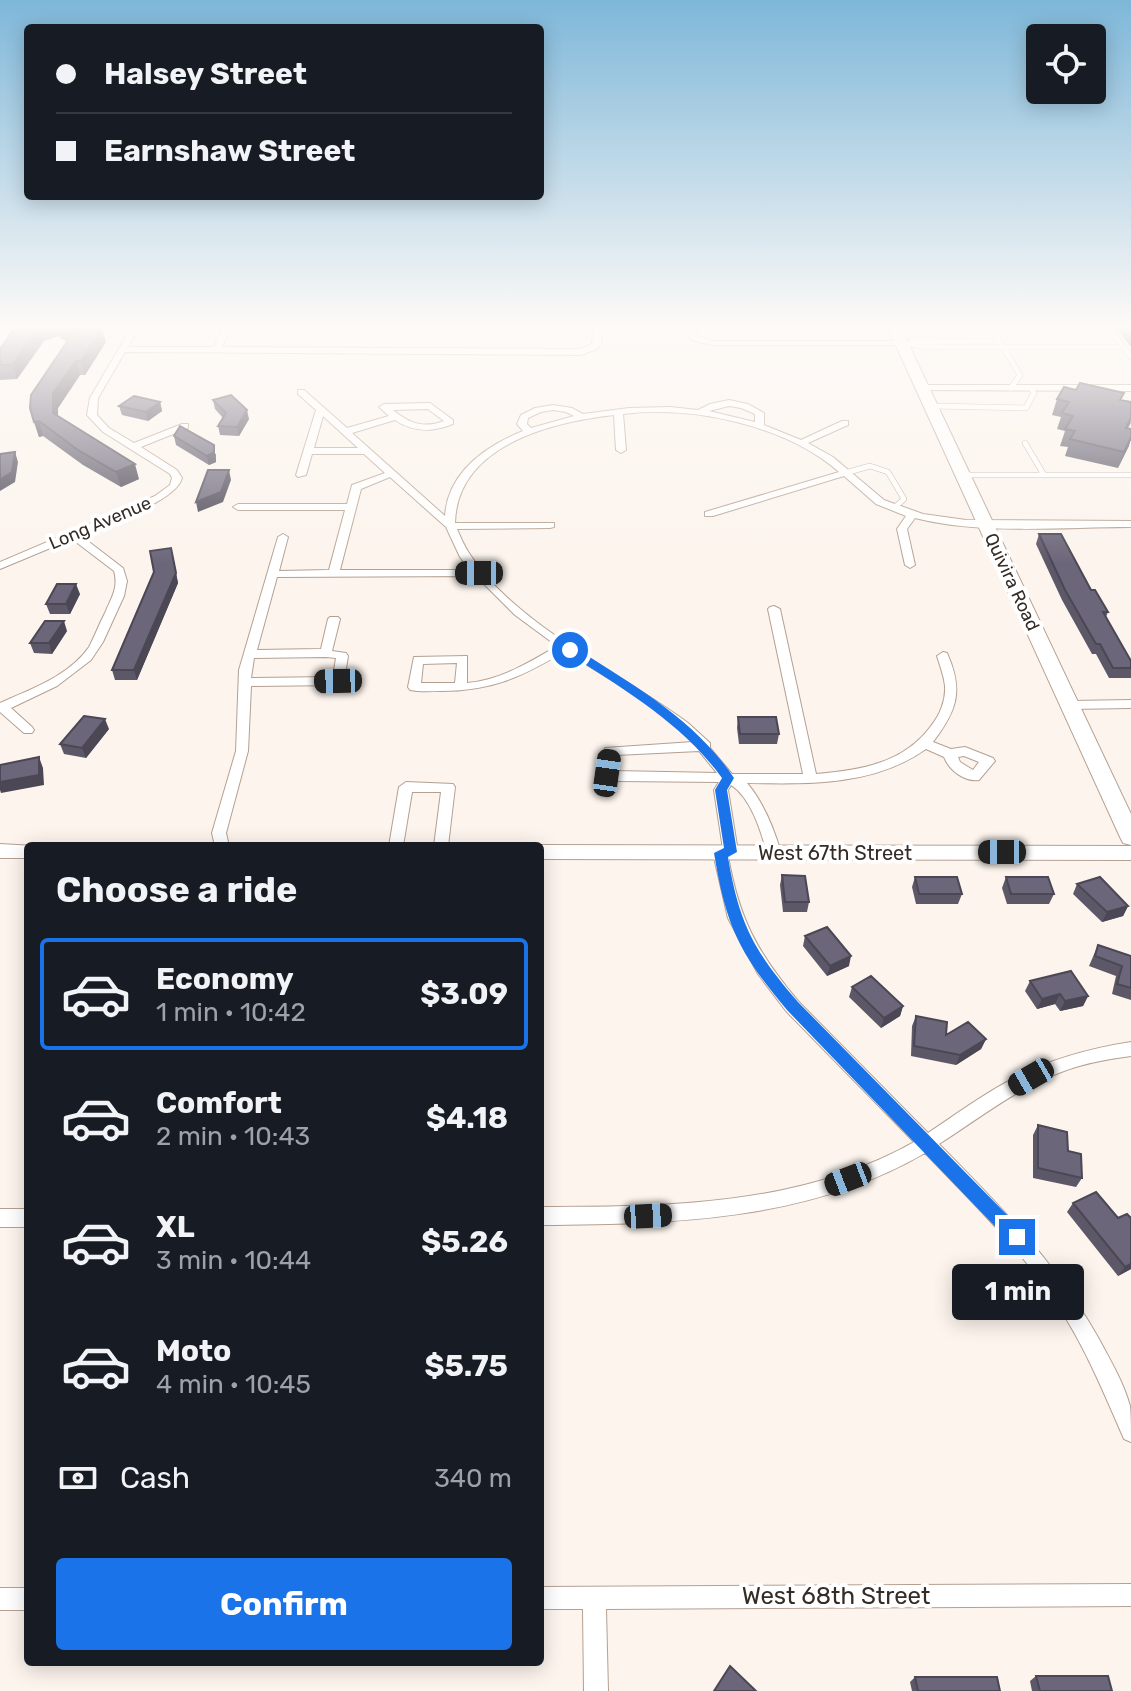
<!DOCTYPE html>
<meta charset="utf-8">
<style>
body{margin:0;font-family:Rubik,sans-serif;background:#20242c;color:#f1f3f6;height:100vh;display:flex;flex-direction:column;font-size:30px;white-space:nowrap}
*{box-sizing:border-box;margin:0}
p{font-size:26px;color:#9ea1a6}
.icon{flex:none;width:44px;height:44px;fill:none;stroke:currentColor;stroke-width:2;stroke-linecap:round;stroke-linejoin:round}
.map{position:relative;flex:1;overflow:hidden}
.panel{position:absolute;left:24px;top:842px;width:520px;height:824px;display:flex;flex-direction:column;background:#171b24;border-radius:8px;box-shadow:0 4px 20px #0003}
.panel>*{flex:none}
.hud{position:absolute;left:24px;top:24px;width:520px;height:176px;border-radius:8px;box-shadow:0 4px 20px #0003;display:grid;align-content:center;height:176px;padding:0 32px;background:#171b24}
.tools{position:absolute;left:1026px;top:24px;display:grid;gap:16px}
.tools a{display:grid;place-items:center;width:80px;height:80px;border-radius:8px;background:#171b24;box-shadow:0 4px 20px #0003;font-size:40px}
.end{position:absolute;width:36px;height:36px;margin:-18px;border:10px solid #1a73e8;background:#fff;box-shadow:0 0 0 4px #fff}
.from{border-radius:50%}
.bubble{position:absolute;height:56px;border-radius:8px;background:#171b24;box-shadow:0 4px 20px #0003;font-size:26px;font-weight:700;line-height:56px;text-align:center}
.car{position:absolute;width:24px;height:48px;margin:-24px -12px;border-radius:10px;box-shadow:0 0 6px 2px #0007;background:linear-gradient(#222 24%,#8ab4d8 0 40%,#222 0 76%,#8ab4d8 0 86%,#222 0)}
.hud b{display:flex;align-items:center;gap:28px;height:76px;font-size:30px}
.hud b+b{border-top:2px solid #363941}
.hud i{width:20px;height:20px;background:#f1f3f6}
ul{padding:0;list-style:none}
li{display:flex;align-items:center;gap:24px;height:112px;margin:0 16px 12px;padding:0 16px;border:4px solid transparent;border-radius:8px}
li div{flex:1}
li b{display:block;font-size:30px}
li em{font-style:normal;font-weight:700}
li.active{border-color:#1a73e8}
li>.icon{width:72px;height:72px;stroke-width:1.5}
h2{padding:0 32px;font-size:36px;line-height:96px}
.pay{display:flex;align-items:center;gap:20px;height:88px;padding:0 32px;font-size:30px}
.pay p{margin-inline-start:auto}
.action{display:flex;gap:16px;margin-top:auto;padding:16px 32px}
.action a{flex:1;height:92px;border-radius:8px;background:#1a73e8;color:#fff;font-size:32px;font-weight:700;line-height:92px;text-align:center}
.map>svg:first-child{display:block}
</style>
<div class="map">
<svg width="1131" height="1691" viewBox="0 0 1131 1691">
<rect width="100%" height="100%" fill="#fcf4ed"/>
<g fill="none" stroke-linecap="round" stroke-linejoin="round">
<defs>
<path id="lane" d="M933,326L936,331H994
M990,326L1020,375L1011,388
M1107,326L1131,357
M911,342L1000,341
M903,343L924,347H1123
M932,406L1026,408L1034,393L1031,388
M1025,443L1044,475
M845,473L870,466L888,472L904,499L894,508
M962,475H1131"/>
<path id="street" d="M132,326H140L128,347H214L224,326H232L222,347L581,349L592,344L594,326H602V341L597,349L581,355L125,352L98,398L97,415L109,428L134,443L182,424H188V428L141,447L177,470L182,478C176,502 104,525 80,535L123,568L127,581L124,596L103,642L91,660L57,686L11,708L32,727L34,730L32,733H24L0,712V703C31,689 69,676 89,647C95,636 99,624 105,613C111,598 119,588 114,571L72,539L0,569V562L155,496L170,485L172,478L170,474L103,432L87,415L90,398Z
M686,326H694L698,336L712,341H901L905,343L901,345H712L691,340Z
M922,385H1131V391L919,390V386Z
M298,390H304L347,428L389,416L379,407L384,404L430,403L453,420V424C433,432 414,433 395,420L352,433L445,516C448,472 486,446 523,431L517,424L521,415L535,408L553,405L572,408L583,414L629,408L670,407L698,410L710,404L729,400L748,404L764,413V425L801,440L842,421H848V425L808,443L833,457L884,500L923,514L966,520L1131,521V527C1063,527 981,535 915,518L907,529L915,565L910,568L905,565L897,529L906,516L876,504L844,476L713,516H705V512L839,472C786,425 691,405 623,414L626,450L621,453L616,450L614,415C552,422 457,445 455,523H554V527L550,528L457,529C461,538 465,548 471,556C514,623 623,675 688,723L710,743V748L732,774H803L768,609L770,607L774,606L780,609L816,774C860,770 903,764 931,726C940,715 946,700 945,686C944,676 940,666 937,656L943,652L947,653C964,691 957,710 933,742L951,749L965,747L993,758L995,761L979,780C964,782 949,770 944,757L926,749C874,786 809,784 747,783C763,802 774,828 781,853L774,858L767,853C761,831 751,798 731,785L728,790L738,852L736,856H728C739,919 757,952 798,1001L928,1133C954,1116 979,1097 1007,1082C1046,1060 1087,1049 1131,1042V1056C1108,1059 1085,1063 1064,1071C1018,1087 980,1118 939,1144C1001,1207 1055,1261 1099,1339C1110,1360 1124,1383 1130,1406C1131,1416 1131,1431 1131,1442L1124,1439C1106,1398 1089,1356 1065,1317C1027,1255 975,1205 925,1153C809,1221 671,1224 540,1225V1207C666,1207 801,1206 914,1142L786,1011L758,974L728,918L713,853L715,849H723L714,790L719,782L617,781L602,776L600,773L605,748L693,742C659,704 607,679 565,651C522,677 492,691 441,691C431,691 420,692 410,690L408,687L414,657L467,656V683C501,680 528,663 557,646L515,615L476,576L277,577L257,650L321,649L328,619L330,617H338L340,619L332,651L346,653L348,656L344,681L338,685L251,686L248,751L226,833L229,846H215L212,833L236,751L239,670L278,537L283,534L288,537L279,571L329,570L345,510H238L233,507L238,504H347L352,485L385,473L364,454H312L306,475L298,477L296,475L316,410L298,394ZM729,406L741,408L755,414V422L709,411ZM428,409L444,421C423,429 409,423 393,410ZM553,410L566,412L574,416L531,428L527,424L528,418L541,412ZM323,416L358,448H314ZM390,477L446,527L460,557L470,570H340L361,489ZM326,657L336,658L333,677L251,678L254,658ZM457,663L455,683H421L423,664ZM699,751L717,773L614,771L616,755ZM964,756L979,762L973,770L960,762L958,757Z
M1131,700V708L1069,709L1063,705L1069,701Z
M406,782L453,784L455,787L448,846H434L441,792H412L403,846H389L399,787Z
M0,1209H28V1227H0Z
M1131,1584V1606L606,1609L608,1691H584L583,1609H540V1587Z
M0,1588H28V1610H0Z"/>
<path id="secondary" d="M0,844L35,846H28V858H0Z
M540,845L1131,846V860L540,859V846H536Z"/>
<path id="primary" d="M887,326H900L1131,814V845L1123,843L1120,837Z"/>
</defs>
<use href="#lane" stroke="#b4a092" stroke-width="6"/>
<use href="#street" stroke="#b4a092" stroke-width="2"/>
<use href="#secondary" stroke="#b4a092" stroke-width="2"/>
<use href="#primary" stroke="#b4a092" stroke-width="2"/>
<use href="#lane" stroke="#fff" stroke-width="5"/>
<use href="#street" fill="#fff" fill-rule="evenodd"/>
<use href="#secondary" fill="#fff" fill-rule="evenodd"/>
<use href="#primary" fill="#fff" fill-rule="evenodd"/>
</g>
<path fill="#5c5868" d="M16,326H98L106,342L85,375H80L58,408V416L139,479L121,487L83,465L43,436L39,437L30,408L67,342L58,336L44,341L17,379L0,380V349Z
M1115,326H1131V347Z
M1057,399L1121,400L1131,423L1128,428L1131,429V440L1118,468L1065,456L1068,447L1060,446L1065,431L1057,429L1061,417L1052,415Z
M213,400L249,419L239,436L220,435L218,426L223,418L215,409Z
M160,402L162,411L148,421L122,415L119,406Z
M174,436L216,454V462L209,465L176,445Z
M1039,534L1091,590L1108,612L1106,617L1131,661V678H1109L1096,654H1092L1062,600L1036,544Z
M171,548L178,583L137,680H115L112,670Z
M80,594L70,614H50L46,604Z
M67,631L52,654L34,653L30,643Z
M738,717L779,734L777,744H739L737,728Z
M109,729L86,758L64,754L60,744Z
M782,875L809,902L807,912H783L780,885Z
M915,877L962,894L958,904H916L912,887Z
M1006,877L1054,894L1049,904H1007L1002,888Z
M1077,884L1128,906L1123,916L1102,922L1073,894Z
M805,936L849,966L827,976L803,946Z
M1098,945L1131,956V1000L1112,994L1116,976L1089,966Z
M1030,981L1088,996L1083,1006L1060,1011L1055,1004L1037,1009L1025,991Z
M852,987L903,1006L900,1016L881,1028L849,997Z
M916,1016L946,1035L986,1039L981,1049L956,1065L911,1056L912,1026Z
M1038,1125L1068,1151L1082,1178L1076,1187L1033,1178V1135Z
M1073,1203L1118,1218H1131V1269L1118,1276L1067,1212Z
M1036,1676L1112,1691H1032L1030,1681Z
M915,1677L1000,1691H912L910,1682Z"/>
<path fill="#4b4755" d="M55,326L58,336L44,341L17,379L12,365L39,327Z
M102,329L106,342L85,375L81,361Z
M76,361L80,375L58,408V428L53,413V393Z
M160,402L162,411L148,421L146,412Z
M247,410L249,419L239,436L237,427Z
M39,421L43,436L39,437L34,422Z
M1131,437L1129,446L1118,468L1124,452Z
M214,445L216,462L209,465L207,456Z
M15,452L18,462L15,482L0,491V480Z
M135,464L139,479L121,487L116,472Z
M229,470L231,480L223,502L198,512L196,502Z
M171,548L178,583L137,680L134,670Z
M76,584L80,594L70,614L66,604Z
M64,621L67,631L52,654L49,643Z
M105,719L109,729L86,758L82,748Z
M39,757L43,768L44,785L1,793L0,790V782Z
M1128,906L1123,916L1102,922L1107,912Z
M851,956L849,966L827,976L830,966Z
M1060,994L1055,1004L1037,1009L1042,999Z
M1088,996L1083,1006L1060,1011L1065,1001Z
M903,1006L900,1016L881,1028L884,1018Z
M986,1039L981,1049L956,1065L960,1055Z
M1131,1264V1269L1118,1276L1125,1267Z"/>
<path fill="#6b6679" stroke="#4b4755" stroke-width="2" d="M16,326H40L12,365H0V349Z
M61,326H98L102,329L81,361H76L53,393V413L135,464L116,472L78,450L39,421L34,422L30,408L31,395L73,333Z
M1080,383L1124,393L1120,400L1131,402V418L1126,428L1131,429V437L1124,452L1070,439L1075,431L1065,429L1073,416L1062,413L1069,402L1057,399L1064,387L1076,390Z
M231,395L247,410L237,427L218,426L226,413L213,400Z
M134,396L160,402L146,412L119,406Z
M180,426L214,445V452L207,456L174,436Z
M15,452L12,472L0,480V454Z
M208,470H229L221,492L196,502Z
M1039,534H1061L1091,590H1095L1108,612H1103L1131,661V668H1113L1100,644H1096L1065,590Z
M171,548L176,573L134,670H112L154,572L150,551Z
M57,584H76L66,604H46Z
M45,621H64L49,643H30Z
M84,716L105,719L82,748L60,744Z
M738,717H776L779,734H740Z
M39,757V775L0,782V765Z
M782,875L805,876L809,902H785Z
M915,877H957L962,894H919Z
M1006,877H1048L1054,894H1011Z
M1100,877L1128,906L1107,912L1077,884Z
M827,927L851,956L830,966L805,936Z
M1098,945L1131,956V988L1117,984L1122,966L1095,956Z
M1071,971L1088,996L1065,1001L1060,994L1042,999L1030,981Z
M871,976L903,1006L884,1018L852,987Z
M916,1016L947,1022L946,1035L968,1022L986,1039L960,1055L914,1046Z
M1038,1125L1067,1132L1068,1151L1081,1154L1082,1178L1038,1168Z
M1096,1192L1118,1218L1127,1214L1131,1218V1264L1125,1267L1073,1203Z
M730,1666L756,1691H714Z
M1036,1676H1108L1112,1691H1040Z
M915,1677H997L1000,1691H918Z"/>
<linearGradient id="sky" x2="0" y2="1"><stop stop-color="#7eb7d9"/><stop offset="0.58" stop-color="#fefaf7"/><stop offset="1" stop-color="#fefaf7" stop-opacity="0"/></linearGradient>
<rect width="1131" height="563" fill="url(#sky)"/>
<path fill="#1a73e8" d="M566,647H574C633,685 695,719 734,778L727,790L737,852L728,857C739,924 754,951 798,1002L1023,1231L1025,1237L1023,1243H1011L787,1010C739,953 726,926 714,853L724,848L715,790L722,778C681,722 623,689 566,652Z"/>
<g text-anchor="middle" stroke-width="8" stroke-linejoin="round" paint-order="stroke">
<g font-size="18" fill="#342c26" stroke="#fff">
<text transform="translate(100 523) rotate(-23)" y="6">Long Avenue</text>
<text transform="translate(1012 582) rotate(65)" y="6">Quivira Road</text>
</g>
<g font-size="20" fill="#342c26" stroke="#fff">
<text x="835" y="860">West 67th Street</text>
</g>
<g font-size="24" fill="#342c26" stroke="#fff">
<text x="836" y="1604">West 68th Street</text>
</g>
</g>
</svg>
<div class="tools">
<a><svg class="icon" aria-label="locate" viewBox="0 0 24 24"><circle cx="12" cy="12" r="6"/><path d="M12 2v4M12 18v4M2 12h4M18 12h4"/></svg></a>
</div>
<i class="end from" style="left:570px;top:650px"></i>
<i class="end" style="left:1017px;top:1237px"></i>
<div class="bubble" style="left:952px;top:1264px;width:132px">1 min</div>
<i class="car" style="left:479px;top:573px;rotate:270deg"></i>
<i class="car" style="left:338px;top:681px;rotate:269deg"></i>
<i class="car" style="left:607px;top:773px;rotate:8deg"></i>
<i class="car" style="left:1002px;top:852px;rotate:270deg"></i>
<i class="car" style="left:1031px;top:1077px;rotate:240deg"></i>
<i class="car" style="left:848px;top:1179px;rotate:249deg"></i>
<i class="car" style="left:648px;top:1216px;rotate:87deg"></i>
<div class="hud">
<b><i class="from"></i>Halsey Street</b>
<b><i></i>Earnshaw Street</b>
</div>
<section class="panel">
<h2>Choose a ride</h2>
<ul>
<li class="active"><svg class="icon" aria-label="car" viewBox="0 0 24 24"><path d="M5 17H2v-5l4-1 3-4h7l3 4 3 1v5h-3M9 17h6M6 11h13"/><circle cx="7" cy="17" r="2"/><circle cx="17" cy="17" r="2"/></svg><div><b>Economy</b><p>1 min · 10:42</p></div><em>$3.09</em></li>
<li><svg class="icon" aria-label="car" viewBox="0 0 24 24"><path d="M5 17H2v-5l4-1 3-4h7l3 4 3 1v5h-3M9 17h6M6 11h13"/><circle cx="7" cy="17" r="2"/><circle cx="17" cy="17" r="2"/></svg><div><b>Comfort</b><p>2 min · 10:43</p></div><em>$4.18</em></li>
<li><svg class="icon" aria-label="car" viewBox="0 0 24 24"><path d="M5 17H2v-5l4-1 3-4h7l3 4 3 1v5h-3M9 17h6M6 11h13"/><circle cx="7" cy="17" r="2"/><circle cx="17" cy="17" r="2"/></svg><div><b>XL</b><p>3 min · 10:44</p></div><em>$5.26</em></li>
<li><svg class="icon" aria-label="car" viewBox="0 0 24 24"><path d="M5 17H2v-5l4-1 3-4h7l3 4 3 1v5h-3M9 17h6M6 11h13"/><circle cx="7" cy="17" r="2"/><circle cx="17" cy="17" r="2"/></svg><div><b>Moto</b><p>4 min · 10:45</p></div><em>$5.75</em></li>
</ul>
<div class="pay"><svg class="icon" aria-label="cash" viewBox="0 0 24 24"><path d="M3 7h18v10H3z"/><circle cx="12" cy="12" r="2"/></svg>Cash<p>340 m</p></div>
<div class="action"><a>Confirm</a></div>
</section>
</div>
